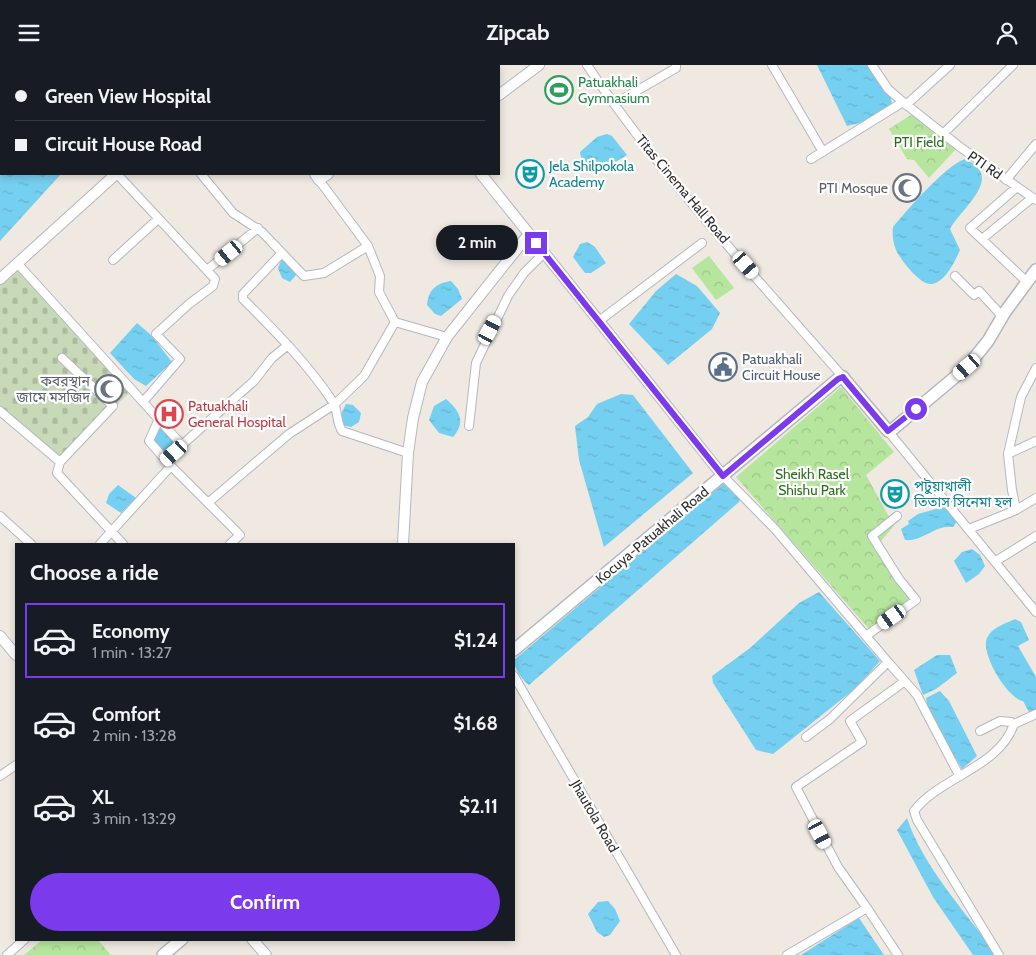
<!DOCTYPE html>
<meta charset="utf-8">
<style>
body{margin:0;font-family:Cabin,"Noto Sans Bengali",sans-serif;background:#20242c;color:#f1f3f6;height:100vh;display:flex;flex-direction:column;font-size:19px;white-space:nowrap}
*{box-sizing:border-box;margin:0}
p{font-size:16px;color:#9ea1a6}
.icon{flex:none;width:28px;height:28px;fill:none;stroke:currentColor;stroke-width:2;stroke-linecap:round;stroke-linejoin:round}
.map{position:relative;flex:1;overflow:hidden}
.side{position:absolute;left:15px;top:478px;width:500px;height:398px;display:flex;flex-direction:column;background:#171b24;border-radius:0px;box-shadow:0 2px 8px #0003}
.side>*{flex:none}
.guide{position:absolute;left:0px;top:0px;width:500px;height:110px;box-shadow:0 2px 8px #0003;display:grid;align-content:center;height:110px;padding:0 15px;background:#171b24}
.end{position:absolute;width:22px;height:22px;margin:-11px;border:6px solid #7c3aed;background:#fff;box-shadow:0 0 0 2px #fff}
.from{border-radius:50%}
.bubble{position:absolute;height:35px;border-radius:18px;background:#171b24;box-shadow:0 2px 8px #0003;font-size:16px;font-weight:800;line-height:35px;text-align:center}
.car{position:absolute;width:15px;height:30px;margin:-15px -8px;border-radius:6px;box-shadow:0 0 4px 1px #0007;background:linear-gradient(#fff 24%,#345 0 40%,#fff 0 76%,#345 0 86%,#fff 0)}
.guide b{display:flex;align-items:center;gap:18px;height:48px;font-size:19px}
.guide b+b{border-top:1px solid #363941}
.guide i{width:12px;height:12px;background:#f1f3f6}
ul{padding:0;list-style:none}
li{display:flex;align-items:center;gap:15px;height:75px;margin:0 10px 8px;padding:0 5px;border:2px solid transparent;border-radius:0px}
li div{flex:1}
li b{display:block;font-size:19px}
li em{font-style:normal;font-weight:800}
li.on{border-color:#7c3aed}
li>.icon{width:45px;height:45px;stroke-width:1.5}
h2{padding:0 15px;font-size:22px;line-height:60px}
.cta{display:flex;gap:10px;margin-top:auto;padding:10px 15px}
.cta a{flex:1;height:58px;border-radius:30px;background:#7c3aed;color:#fff;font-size:20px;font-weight:800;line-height:58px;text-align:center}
header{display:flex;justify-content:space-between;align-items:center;height:65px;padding:0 15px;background:#171b24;font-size:22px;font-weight:800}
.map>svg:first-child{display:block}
</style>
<header><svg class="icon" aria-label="menu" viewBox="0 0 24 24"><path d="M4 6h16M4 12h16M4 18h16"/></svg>Zipcab<svg class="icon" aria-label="person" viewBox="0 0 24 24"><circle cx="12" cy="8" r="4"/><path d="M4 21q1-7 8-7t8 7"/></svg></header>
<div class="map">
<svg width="1036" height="890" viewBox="0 0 1036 890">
<defs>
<pattern id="forest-crowns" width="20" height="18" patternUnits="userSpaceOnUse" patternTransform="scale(1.25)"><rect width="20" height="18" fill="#b6e59e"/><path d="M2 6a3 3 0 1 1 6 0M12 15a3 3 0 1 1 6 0" fill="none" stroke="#9dc588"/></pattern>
<pattern id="cemetery-stones" width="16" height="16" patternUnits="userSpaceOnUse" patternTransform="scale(1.25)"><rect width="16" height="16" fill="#c8d9b8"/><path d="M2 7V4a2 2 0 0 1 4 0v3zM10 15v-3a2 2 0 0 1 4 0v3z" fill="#acbb9e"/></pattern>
<pattern id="water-ripples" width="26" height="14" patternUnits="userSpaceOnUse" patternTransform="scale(1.25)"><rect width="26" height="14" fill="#75cff0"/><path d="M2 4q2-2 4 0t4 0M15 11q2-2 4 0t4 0" fill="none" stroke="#66b2ce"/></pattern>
</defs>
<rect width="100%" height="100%" fill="#efe9e1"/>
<path fill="url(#forest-crowns)" d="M914,48L957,83L929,113L914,95L907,94L889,64Z
M709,191L734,223L716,235L692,203Z
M841,322L894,387L866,410L894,461L874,484L911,535L869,564L736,412Z
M43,874H97L111,890H24Z"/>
<path fill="url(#cemetery-stones)" d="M18,205L131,326L61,396L0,342V219Z"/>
<path fill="url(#water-ripples)" d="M0,0H141L1,1V109H61L0,176Z
M817,0H871L891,33L892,40L864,57L847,61Z
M607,69L612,71L627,90L596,109C587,106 581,96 580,87L597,72Z
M965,94C1006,112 961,143 950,164L960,185C955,196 945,218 931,219C920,220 900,194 896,185C893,178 892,169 893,162C907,145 946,100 965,94Z
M587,177L595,182L606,198L591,208H585L573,192L580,179Z
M282,194L297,209L290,217L282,213L278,203Z
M676,209L697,221L720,248L712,264L668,300L629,259L656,226Z
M451,216L458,224L462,234L441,251L435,249L427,240C428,225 436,218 451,216Z
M137,258L151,270L172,297L146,321L134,314L110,288Z
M621,329L633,330L693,408L604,482L579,395L575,361L588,352L597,339Z
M446,334C460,346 466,357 453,372L439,368L429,355L434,341Z
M346,339L353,340L361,348L359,357L351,362L342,360L340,351Z
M159,363H163L178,379L166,391L152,375Z
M723,419L728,420L740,434L739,437L529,620C522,615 514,603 514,595Z
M118,420L136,433L121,448L106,438L109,429Z
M943,442L947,444L958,455L953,462C936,459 922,477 905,475L901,464L909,459L908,456L918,449Z
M972,484L980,490L985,501L979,509L966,518L954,496L962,487Z
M819,527L880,596L857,622L773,689L756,685L713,618L712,611L750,583L799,538Z
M1015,554L1021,557L1029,575L1018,581L1036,612V646L1030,649L1023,636C1007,633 980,588 987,573C992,562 1005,559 1015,554Z
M937,590H950L957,608L936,624L923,630L914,605Z
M940,626L949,636L977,691L962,704L941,669L927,639L926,633Z
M907,753C923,802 967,849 997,890H973L933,832L897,765Z
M608,836L615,844L620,856L610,870L604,872L597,867L588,849L598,837Z
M859,853L884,890H801Z"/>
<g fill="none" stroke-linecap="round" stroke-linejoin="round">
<defs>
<path id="minor" d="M428,0L429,1
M587,0C662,112 755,211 843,312
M772,0L823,87
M872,0L888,24L903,37L960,82L1036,135
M614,39L676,3V0
M906,40L950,0
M943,69L1013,0
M811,94L903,37
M117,109L215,214L213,221L189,239L156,269L180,294L143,337
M201,109L233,148L262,167L304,211L324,208L368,181L380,211L379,227L395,257L447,272
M319,115L368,181
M1006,115L1036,79
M1017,122L970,163L1027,217
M982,174L1032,133
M281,189L243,229V234C275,266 308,299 333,337C338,344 336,357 342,366L408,388
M113,195L158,154
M18,199L182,380
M207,205L258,163
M955,211L974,230L979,226L1002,251
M599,256L702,178
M0,346L60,397L57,408L123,479
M159,354L149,376L171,401L240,470L230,479
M469,361L476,298L508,231L524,208L545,187
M888,366L1036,547
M1008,389L1036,376
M165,395L254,316L272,293L288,280
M60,397L113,341L62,293
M723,411L775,464L888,597L830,654L806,672
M209,437L289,369L335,339L364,311L395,257
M1016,445L1012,425L1008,389L1021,332L1036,303
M0,451L31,479
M969,464L1016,445L1036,433
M100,479L171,401
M996,496L1036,471
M866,571L916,535L899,514L872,471L897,451
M888,597L917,630L959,710
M514,611L676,890
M980,666L1000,656L1011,657L1014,659
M0,711L16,700
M867,843L838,802L796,722L862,677L850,656L905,616
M7,890L25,874
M787,890L867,843L898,890
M999,890L917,755L914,746C941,711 999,703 1014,659L1036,649"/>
<path id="tertiary" d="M228,1L230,0
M499,30L539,0
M315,109L319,115L328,109
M481,109L723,411
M0,214L116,109
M403,479L408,388L413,353L422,317L447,272L528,170
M0,571L16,590
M252,874L266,890"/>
<path id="secondary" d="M514,585L838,314L843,312L846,316L888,366L893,364L967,302L988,276L1005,247L1036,205
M163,890L182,874"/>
</defs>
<use href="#minor" stroke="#b4b7c1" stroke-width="10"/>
<use href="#tertiary" stroke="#b4b7c1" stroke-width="12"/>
<use href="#secondary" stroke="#b4b7c1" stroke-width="14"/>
<use href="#minor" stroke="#fff" stroke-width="8"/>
<use href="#tertiary" stroke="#fff" stroke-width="10"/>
<use href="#secondary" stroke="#fff" stroke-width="11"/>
</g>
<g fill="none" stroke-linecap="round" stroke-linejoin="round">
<path stroke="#7c3aed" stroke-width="6" d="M536,178L723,411L838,314L843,312L846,316L888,366L916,344"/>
</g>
<defs>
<symbol id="stadium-ring" viewBox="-11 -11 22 22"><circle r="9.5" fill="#fff" stroke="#2e9e5b" stroke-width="1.5"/><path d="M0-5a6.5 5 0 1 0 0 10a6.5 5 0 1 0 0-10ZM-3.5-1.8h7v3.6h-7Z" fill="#2e9e5b"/></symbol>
<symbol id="theatre-ring" viewBox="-11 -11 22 22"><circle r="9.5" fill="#fff" stroke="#0f9aa8" stroke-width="1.5"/><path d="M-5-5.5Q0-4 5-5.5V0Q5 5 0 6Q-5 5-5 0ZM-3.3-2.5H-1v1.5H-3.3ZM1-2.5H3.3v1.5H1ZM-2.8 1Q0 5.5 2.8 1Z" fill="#0f9aa8"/></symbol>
<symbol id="mosque-ring" viewBox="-11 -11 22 22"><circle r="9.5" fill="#fff" stroke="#6b7280" stroke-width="1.5"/><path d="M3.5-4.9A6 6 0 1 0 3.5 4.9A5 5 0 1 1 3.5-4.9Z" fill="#6b7280"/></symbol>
<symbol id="civic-ring" viewBox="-11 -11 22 22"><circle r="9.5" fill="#fff" stroke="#5c6f8a" stroke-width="1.5"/><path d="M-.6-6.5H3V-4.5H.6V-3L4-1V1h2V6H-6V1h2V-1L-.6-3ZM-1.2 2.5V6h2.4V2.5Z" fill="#5c6f8a"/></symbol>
<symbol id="hospital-ring" viewBox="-11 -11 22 22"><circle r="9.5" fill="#fff" stroke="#e0444e" stroke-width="1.5"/><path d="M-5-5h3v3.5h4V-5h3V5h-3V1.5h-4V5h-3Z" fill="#e0444e"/></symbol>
</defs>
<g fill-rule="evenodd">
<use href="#stadium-ring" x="543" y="9" width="32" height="32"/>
<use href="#theatre-ring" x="514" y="93" width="32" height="32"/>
<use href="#mosque-ring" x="891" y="107" width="32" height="32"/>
<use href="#civic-ring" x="707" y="286" width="32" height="32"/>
<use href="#mosque-ring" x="93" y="308" width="32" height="32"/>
<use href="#hospital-ring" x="153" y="333" width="32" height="32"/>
<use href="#theatre-ring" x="879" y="413" width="32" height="32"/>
</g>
<g text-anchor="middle" stroke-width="4.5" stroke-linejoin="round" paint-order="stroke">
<g font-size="14" fill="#27864d" stroke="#fff" text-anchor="start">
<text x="578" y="22">Patuakhali<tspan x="578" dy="16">Gymnasium</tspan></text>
</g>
<g font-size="14" fill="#2c6e1b" stroke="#fff">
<text x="919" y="82">PTI Field</text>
<text x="812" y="414">Sheikh Rasel<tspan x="812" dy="16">Shishu Park</tspan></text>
</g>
<g font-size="14" fill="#2e2e2e" stroke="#fff">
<text transform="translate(985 100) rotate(35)" y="5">PTI Rd</text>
<text transform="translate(683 124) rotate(50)" y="5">Titas Cinema Hall Road</text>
<text transform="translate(652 470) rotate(-40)" y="5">Kocuya-Patuakhali Road</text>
<text transform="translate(595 751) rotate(60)" y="5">Jhautola Road</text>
</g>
<g font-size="14" fill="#0d838f" stroke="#fff" text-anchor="start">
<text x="549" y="106">Jela Shilpokola<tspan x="549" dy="16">Academy</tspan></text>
<text x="914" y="426">পটুয়াখালী<tspan x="914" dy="16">তিতাস সিনেমা হল</tspan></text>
</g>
<g font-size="14" fill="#5b616d" stroke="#fff" text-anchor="end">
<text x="888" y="128">PTI Mosque</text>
<text x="90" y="321">কবরস্থান<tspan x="90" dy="16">জামে মসজিদ</tspan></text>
</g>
<g font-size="14" fill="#4e5e75" stroke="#fff" text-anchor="start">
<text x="742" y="299">Patuakhali<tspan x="742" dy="16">Circuit House</tspan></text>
</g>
<g font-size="14" fill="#be3a42" stroke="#fff" text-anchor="start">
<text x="188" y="346">Patuakhali<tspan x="188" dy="16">General Hospital</tspan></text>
</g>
</g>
</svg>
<i class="end from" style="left:916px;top:344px"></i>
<i class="end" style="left:536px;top:178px"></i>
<div class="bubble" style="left:436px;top:160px;width:82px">2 min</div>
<i class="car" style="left:229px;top:188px;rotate:231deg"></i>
<i class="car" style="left:746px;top:200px;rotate:139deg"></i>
<i class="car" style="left:490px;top:265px;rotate:28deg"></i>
<i class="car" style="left:967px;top:302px;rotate:229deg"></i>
<i class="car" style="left:174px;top:388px;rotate:228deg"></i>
<i class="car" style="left:892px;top:552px;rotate:235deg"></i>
<i class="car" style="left:820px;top:769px;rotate:152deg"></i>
<div class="guide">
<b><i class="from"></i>Green View Hospital</b>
<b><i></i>Circuit House Road</b>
</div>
<section class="side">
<h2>Choose a ride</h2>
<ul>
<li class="on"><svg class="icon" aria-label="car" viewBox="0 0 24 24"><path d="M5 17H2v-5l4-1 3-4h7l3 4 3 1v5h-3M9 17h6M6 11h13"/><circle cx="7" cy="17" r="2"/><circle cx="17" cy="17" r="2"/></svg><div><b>Economy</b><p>1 min · 13:27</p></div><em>$1.24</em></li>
<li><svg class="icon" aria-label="car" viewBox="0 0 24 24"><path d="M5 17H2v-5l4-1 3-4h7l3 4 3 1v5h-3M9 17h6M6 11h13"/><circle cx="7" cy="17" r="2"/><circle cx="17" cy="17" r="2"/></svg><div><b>Comfort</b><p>2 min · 13:28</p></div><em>$1.68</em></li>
<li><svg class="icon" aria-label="car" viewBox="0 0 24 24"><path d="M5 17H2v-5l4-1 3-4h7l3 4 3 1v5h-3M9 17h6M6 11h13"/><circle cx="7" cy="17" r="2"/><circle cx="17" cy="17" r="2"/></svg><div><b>XL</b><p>3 min · 13:29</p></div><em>$2.11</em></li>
</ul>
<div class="cta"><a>Confirm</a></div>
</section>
</div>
